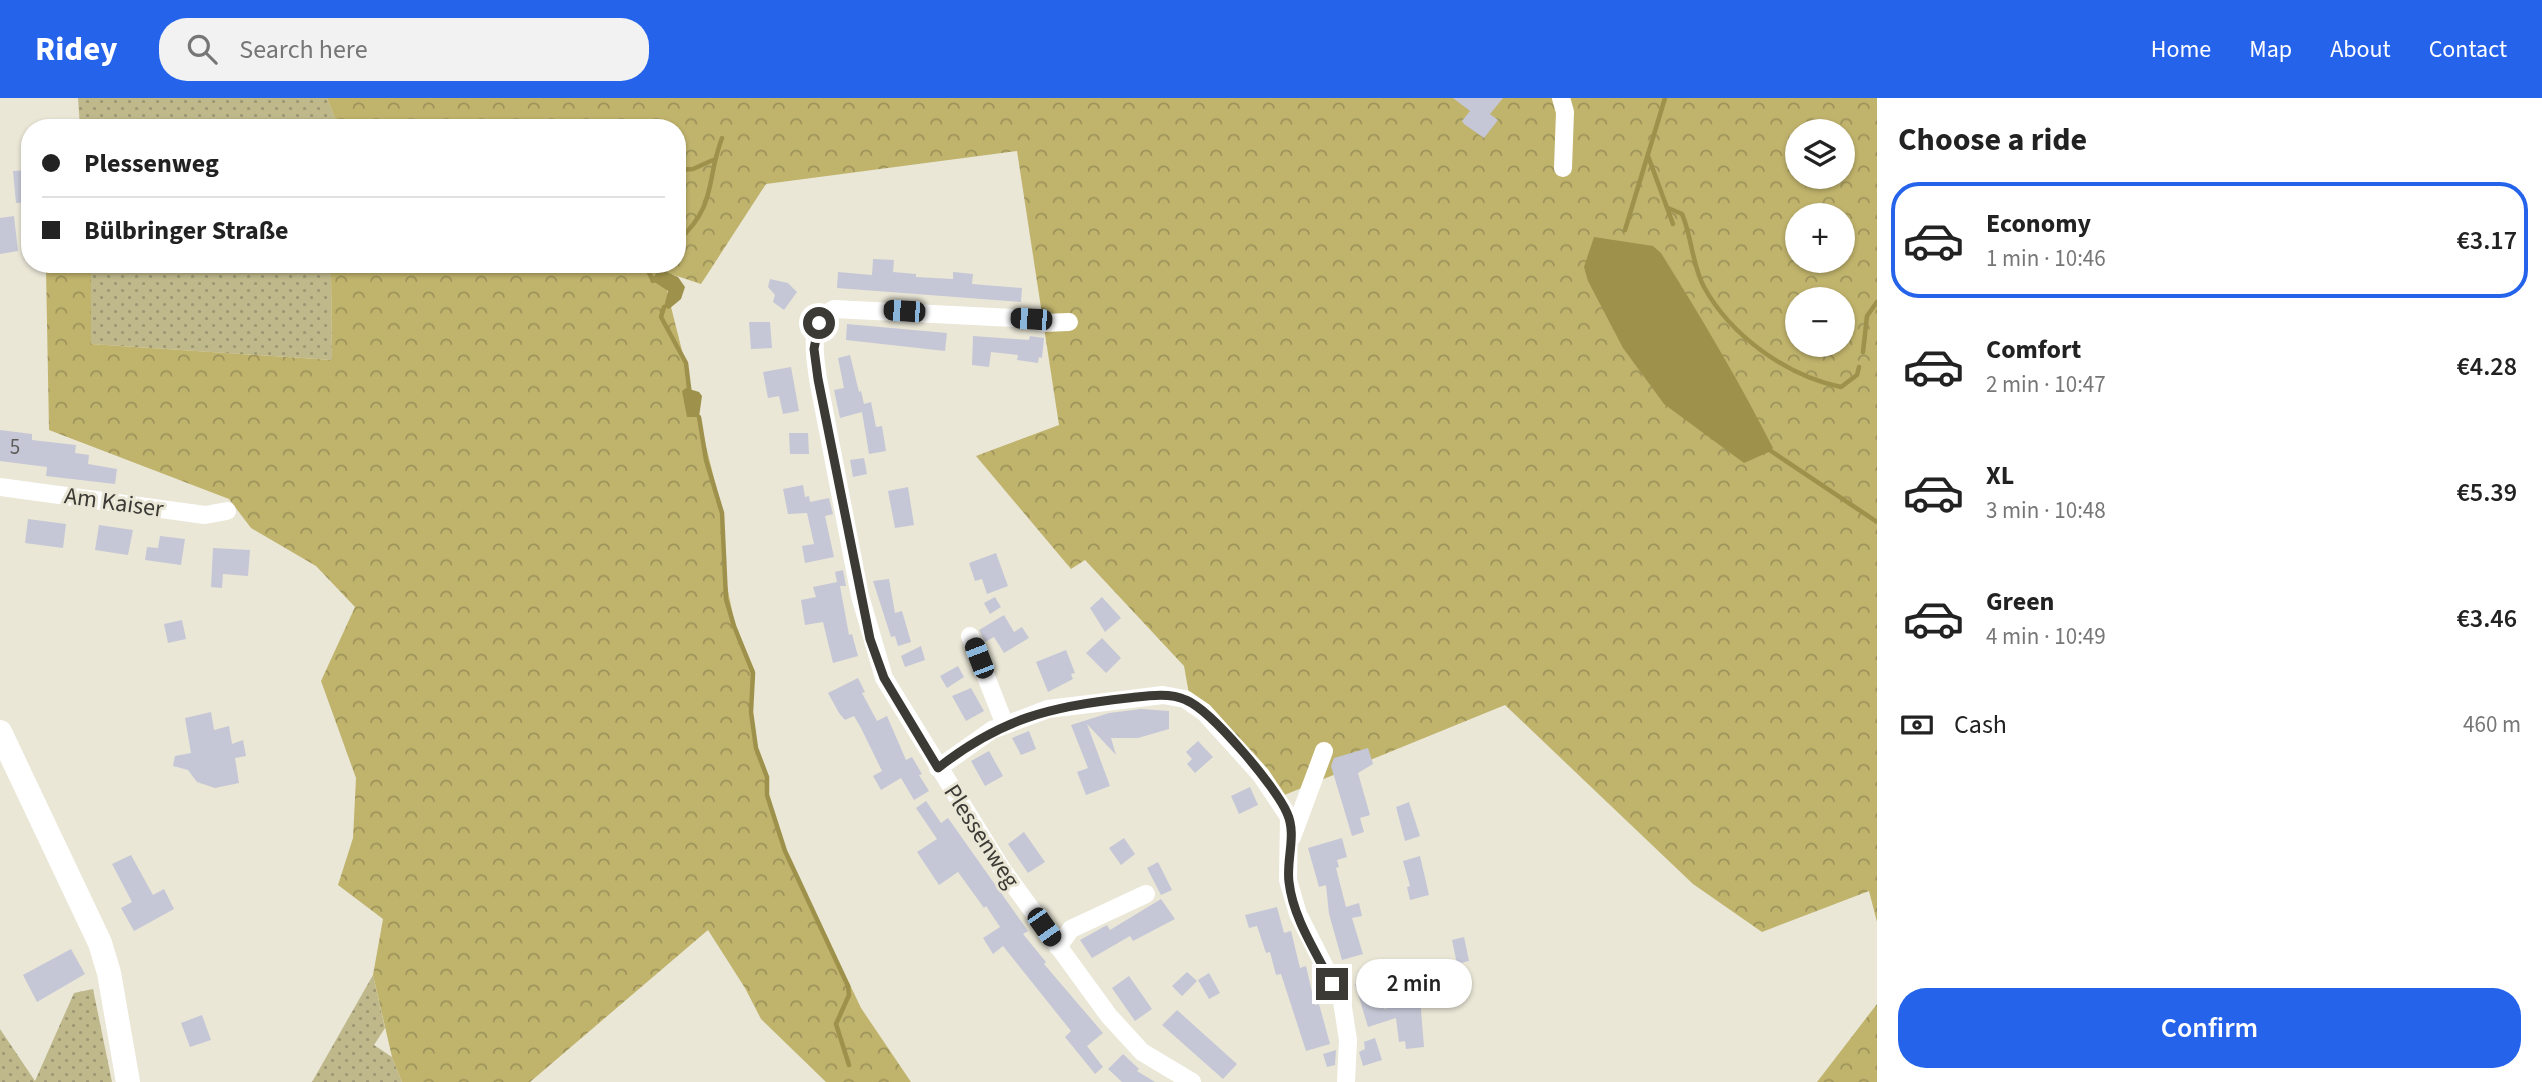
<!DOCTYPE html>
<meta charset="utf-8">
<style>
body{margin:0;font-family:"Source Sans 3",sans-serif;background:#f2f2f2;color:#222;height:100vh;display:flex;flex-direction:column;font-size:26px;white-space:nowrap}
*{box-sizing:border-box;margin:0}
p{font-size:23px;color:#767676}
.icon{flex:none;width:38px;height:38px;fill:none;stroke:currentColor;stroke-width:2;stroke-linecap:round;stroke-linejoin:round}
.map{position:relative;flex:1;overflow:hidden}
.drawer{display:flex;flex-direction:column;background:#fff;width:665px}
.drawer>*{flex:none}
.top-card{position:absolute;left:21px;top:21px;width:665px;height:154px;border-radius:28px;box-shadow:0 2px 5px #0004;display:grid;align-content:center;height:154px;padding:0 21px;background:#fff}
.buttons{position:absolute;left:1785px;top:21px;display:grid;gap:14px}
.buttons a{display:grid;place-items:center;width:70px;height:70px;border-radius:50%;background:#fff;box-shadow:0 2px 5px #0004;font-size:35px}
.end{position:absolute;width:32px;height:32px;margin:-16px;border:9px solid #3b3a34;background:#fff;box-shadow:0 0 0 4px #fff}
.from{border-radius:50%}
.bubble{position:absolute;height:49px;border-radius:24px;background:#fff;box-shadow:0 2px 5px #0004;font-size:23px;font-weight:600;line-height:49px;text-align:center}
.car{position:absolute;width:21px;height:42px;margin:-21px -10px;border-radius:9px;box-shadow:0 0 5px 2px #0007;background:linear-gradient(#222 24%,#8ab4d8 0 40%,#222 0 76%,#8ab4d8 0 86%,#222 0)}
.top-card b{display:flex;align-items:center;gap:24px;height:66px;font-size:26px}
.top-card b+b{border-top:2px solid #e0e0e0}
.top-card i{width:18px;height:18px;background:#222}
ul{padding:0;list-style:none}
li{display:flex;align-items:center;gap:21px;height:116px;margin:0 14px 10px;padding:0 7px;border:4px solid transparent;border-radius:28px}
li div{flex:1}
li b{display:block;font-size:26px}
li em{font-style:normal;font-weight:600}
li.current{border-color:#2563eb}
li>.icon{width:63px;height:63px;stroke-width:1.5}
h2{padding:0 21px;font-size:32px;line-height:84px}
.pay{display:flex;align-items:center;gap:18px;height:77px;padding:0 21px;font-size:26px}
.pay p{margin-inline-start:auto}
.action{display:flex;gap:14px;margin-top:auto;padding:14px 21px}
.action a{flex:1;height:80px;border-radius:28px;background:#2563eb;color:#fff;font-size:28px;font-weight:600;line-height:80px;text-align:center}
header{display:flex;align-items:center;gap:42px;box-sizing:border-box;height:98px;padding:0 35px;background:#2563eb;color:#fff}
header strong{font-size:33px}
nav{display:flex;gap:38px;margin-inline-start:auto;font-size:24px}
.search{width:490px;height:63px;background:#f2f2f2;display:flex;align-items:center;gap:18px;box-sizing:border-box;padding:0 24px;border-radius:28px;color:#767676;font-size:26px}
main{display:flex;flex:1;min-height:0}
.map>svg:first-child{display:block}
</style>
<header>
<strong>Ridey</strong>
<div class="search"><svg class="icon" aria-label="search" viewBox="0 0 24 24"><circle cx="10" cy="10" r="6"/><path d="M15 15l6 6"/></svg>Search here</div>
<nav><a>Home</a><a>Map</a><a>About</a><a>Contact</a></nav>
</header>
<main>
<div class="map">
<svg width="1877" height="984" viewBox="0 0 1877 984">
<defs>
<pattern id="grass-dots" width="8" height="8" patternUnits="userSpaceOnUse" patternTransform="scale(1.75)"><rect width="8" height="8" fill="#bfb88b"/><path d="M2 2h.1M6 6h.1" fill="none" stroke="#9c9772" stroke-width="1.8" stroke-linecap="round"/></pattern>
<pattern id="forest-crowns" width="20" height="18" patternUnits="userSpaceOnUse" patternTransform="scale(1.75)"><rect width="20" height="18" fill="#c0b36c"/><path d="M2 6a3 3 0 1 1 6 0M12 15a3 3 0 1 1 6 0" fill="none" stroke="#9d935a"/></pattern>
</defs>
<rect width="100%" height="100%" fill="#eae7d7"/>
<path fill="url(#grass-dots)" d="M78,0H327L339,30H80Z
M91,166H322L331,174L332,262L91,246Z
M373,877L385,930L374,947L392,959L402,984H312Z
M93,891L112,984H0V931L35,983L74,895Z"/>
<path fill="url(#forest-crowns)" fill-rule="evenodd" d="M327,0H1877V824L1869,793L1762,834L1693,786L1505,607L1282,698L1189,596L1184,568L1085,462L1071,471L976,358L1059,327L1017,53L766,86L701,186L662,173L723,416L726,483L735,527L755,573L752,615L757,650L767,679L768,697L786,752L861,910L911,984H826L761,921L745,890L708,832L530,984H402L392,959L373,877L383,821L338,787L353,740L356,680L321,583L355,509L316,468L251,430L229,401L49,332L46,171L67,173L68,166H91V246L332,262L331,175L322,166H677V30H339ZM1797,33H1843V79H1797ZM1797,117H1843V163H1797ZM1797,201H1843V247H1797Z
M1877,906V984H1817Z"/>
<path fill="#9e914b" d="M1594,139L1653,148L1661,155C1701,219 1739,283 1773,350L1771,353L1744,365L1664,306L1623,250L1588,183L1584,169Z
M658,170L678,179L685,189L681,201L669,211L664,209L668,193L653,183Z
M686,290L699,294L702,298L699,319H687L682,293Z"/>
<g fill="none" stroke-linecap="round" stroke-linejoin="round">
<path stroke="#9e914b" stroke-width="4.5" d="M1648,58L1673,126
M677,72L693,71L713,62
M1668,110L1682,116C1692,139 1692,167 1704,189C1731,238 1787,278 1841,289L1857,277L1859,269
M1625,132L1665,0
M677,144C718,106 705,85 722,40
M645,166L653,183
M664,209L661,219L686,265L689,290
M1863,254L1867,218L1877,204
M699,319L706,362L722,415L726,501L734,528L753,575L751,614L756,650L767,679V697L785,753L848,888L849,897L836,926L849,967
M1771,353L1877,424"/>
</g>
<path fill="#c5c7d6" d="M1453,0H1503L1490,16L1498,22L1484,40L1464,26L1462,23L1470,13Z
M30,72V104L16,105L13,73Z
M14,118L18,153L0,156V120Z
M873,161L894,162L893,174L916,176V179L953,181V174L973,176L972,186L1022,190L1021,204L837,190L838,174L872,177Z
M770,181L788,185L797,194L784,212L773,204L775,197L768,189Z
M749,224H770L772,250L751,251Z
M847,226L947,235L945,253L846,242Z
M973,238L1029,242L1030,238L1044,240L1042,260L1039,259L1038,265L1017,262L1018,257L991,254L989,269L972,267Z
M850,257L859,294L861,293L864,306L871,304L876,329L882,328L886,353L869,356L862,314L840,320L834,292L844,290L838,260Z
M791,269L799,313L783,316L779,298L768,300L763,274Z
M0,332L32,336V342L76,347L75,355L89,357L88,366L117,371L115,386L46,378L47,369L0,363Z
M789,335H808L809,356H790Z
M864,360L867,376L853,379L850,362Z
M803,387L805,399L809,398L810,404L829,400L833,416L825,418L834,459L805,465L802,448L814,446L807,415L788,416L783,391Z
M908,389L914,427L895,430L888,393Z
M28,421L66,426L63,450L25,445Z
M99,427L133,432L128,457L95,452Z
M160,438L185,441L181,467L145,462L147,449L158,450Z
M213,450L250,452L248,478L223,476L222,490L211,489Z
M996,455L1008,488L987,496L982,481L975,483L969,465Z
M843,472L846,488H840L849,537L852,536L858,558L833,565L823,524L805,527L801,502L816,499L813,489L837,484L835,474Z
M889,481L895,515L902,513L911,544L898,548L895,538L891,539L873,483Z
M995,499L1001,509L990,516L984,505Z
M1102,499L1121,520L1105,534L1090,510Z
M1004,517L1014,534L1022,529L1029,540L1004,555L994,539L985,544L979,532Z
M182,522L186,541L168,545L164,526Z
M1102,540L1121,560L1106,575L1086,555Z
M921,548L925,562L905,569L901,558Z
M1066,552L1075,575L1071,576L1073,581L1048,594L1036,564Z
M958,568L964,579L947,590L940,578Z
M858,580L865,594L862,595L877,623L887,618L906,662L912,659L922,676L919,677L929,693L914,702L901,680L881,692L873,678L882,673L861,630L854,618L845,622L839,615L828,595Z
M971,590L984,613L966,623L952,598Z
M1141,611L1169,613V631L1138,640H1111L1116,657L1087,626L1110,688L1086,697L1077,674L1088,670L1071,627L1109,615Z
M211,614L214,632L229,628L232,646L243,642L246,658L235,660L239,685L215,690L197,684L188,672L173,668L175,658L191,655L185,620Z
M1029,633L1036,651L1021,657L1012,640Z
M1198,643L1213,659L1195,675L1187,666L1192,661L1186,654Z
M1368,650L1373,666L1358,675L1370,717L1360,720L1364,734L1352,738L1331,668L1334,660Z
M989,653L1003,678L985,688L971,663Z
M1250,689L1258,707L1239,716L1231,698Z
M926,703L941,725L948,720L1028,833L1023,836L1046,864L1044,866L1103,935L1087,948L1103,969L1095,976L1065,939L1071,933L1003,848L993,856L983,840L1000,829L986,808L984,810L958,774L939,787L917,754L937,741L916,710Z
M1409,704L1420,738L1405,743L1396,709Z
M1024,734L1045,764L1028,775L1008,746Z
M1124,740L1135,756L1121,767L1109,750Z
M1342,740L1347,759L1337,762L1339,769L1336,770L1346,809L1359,805L1362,818L1352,820L1363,856L1342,862L1329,816L1326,787L1319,789L1308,750Z
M131,757L153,797L164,791L174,811L134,833L121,810L132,804L112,766Z
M1420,758L1429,797L1410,802L1407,789L1410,788L1403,763Z
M1158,764L1172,792L1161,797L1147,770Z
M1161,801L1175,821L1133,843L1130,838L1092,860L1080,842L1107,827L1110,832Z
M1277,809L1284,835L1291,833L1300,870L1306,868L1315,907L1319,906L1330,946L1306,953L1281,876L1276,877L1270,854L1266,855L1257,828L1249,830L1245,817Z
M1464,839L1469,863L1457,866L1452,842Z
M71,851L85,876L37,904L23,877Z
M1400,861L1404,875L1391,878L1387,864Z
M1187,874L1197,883L1182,898L1172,888Z
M1209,875L1220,895L1209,901L1198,882Z
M1374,877L1384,911L1420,900L1424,949L1406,951L1405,943L1399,944L1396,920L1368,929L1355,886L1359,885L1358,881Z
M1129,878L1152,911L1135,923L1112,890Z
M1177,912L1237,966L1223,981L1162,927Z
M202,917L211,942L190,949L181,925Z
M1375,940L1382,962L1363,968L1359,954L1365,951L1364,944Z
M1336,952L1335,967L1327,969L1323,956Z
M1123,956L1139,971L1137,973L1155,984H1122L1108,971Z"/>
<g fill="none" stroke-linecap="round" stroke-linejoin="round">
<path stroke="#fff" stroke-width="18" d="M1561,0L1565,14L1563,70
M1069,224L1043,225L1031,221L834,211C807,224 815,257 818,281L860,498L884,580L1002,771L1109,918L1142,954L1192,984
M0,389L205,417L227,413
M970,538L1005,627
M938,670L992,632L1048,611L1163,597L1185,601L1204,614L1261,677L1289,719L1288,782L1298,816L1342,903L1348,942L1346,984
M1292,739L1324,653
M1058,849L1071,831L1146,796"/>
<path stroke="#fff" stroke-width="24" d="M0,634L100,845L109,875L128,984"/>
</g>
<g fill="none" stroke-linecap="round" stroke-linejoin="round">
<path stroke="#3b3a34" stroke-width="9" d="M819,225L814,251L818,281L870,541L884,580L938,670C1000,621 1051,608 1128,600C1146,598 1169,594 1186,602C1212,613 1276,689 1287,715C1297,736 1286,762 1289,784C1293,820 1316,854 1332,886"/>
</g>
<g text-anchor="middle" stroke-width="6" stroke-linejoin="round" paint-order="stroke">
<g font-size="21" fill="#5e5d5c">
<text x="15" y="356">5</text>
</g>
<g font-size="24" fill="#3b3a34" stroke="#eae7d7">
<text transform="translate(114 404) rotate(8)" y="8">Am Kaiser</text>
<text transform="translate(982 738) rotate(57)" y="8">Plessenweg</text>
</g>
</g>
</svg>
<div class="buttons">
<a><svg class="icon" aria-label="layers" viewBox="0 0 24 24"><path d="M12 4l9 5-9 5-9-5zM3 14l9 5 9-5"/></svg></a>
<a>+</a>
<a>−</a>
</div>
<i class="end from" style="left:819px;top:225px"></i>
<i class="end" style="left:1332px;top:886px"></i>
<div class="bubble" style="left:1356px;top:861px;width:116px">2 min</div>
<i class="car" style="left:904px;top:213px;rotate:274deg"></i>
<i class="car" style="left:1031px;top:221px;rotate:274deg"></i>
<i class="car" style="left:979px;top:560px;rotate:339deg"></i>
<i class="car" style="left:1044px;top:829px;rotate:145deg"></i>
<div class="top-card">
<b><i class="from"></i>Plessenweg</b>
<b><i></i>Bülbringer Straße</b>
</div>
</div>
<section class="drawer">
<h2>Choose a ride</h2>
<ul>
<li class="current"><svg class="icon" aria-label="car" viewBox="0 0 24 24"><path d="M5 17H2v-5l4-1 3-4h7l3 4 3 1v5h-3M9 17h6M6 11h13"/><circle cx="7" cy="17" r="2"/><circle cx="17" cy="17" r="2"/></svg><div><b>Economy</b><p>1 min · 10:46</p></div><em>€3.17</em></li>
<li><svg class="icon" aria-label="car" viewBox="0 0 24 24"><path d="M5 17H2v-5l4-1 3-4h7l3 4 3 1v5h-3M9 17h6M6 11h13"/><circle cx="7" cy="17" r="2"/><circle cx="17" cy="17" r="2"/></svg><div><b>Comfort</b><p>2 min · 10:47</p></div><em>€4.28</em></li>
<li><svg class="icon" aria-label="car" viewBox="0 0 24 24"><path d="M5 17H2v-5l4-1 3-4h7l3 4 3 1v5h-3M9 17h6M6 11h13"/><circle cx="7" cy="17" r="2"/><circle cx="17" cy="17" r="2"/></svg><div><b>XL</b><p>3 min · 10:48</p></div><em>€5.39</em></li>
<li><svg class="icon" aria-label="car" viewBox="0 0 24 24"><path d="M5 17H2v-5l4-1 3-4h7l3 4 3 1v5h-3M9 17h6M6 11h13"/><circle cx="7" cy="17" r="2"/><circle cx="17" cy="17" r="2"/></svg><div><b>Green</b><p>4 min · 10:49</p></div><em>€3.46</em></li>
</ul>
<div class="pay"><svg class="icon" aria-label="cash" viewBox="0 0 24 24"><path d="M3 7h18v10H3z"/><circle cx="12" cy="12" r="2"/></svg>Cash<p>460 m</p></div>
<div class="action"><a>Confirm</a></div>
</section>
</main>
